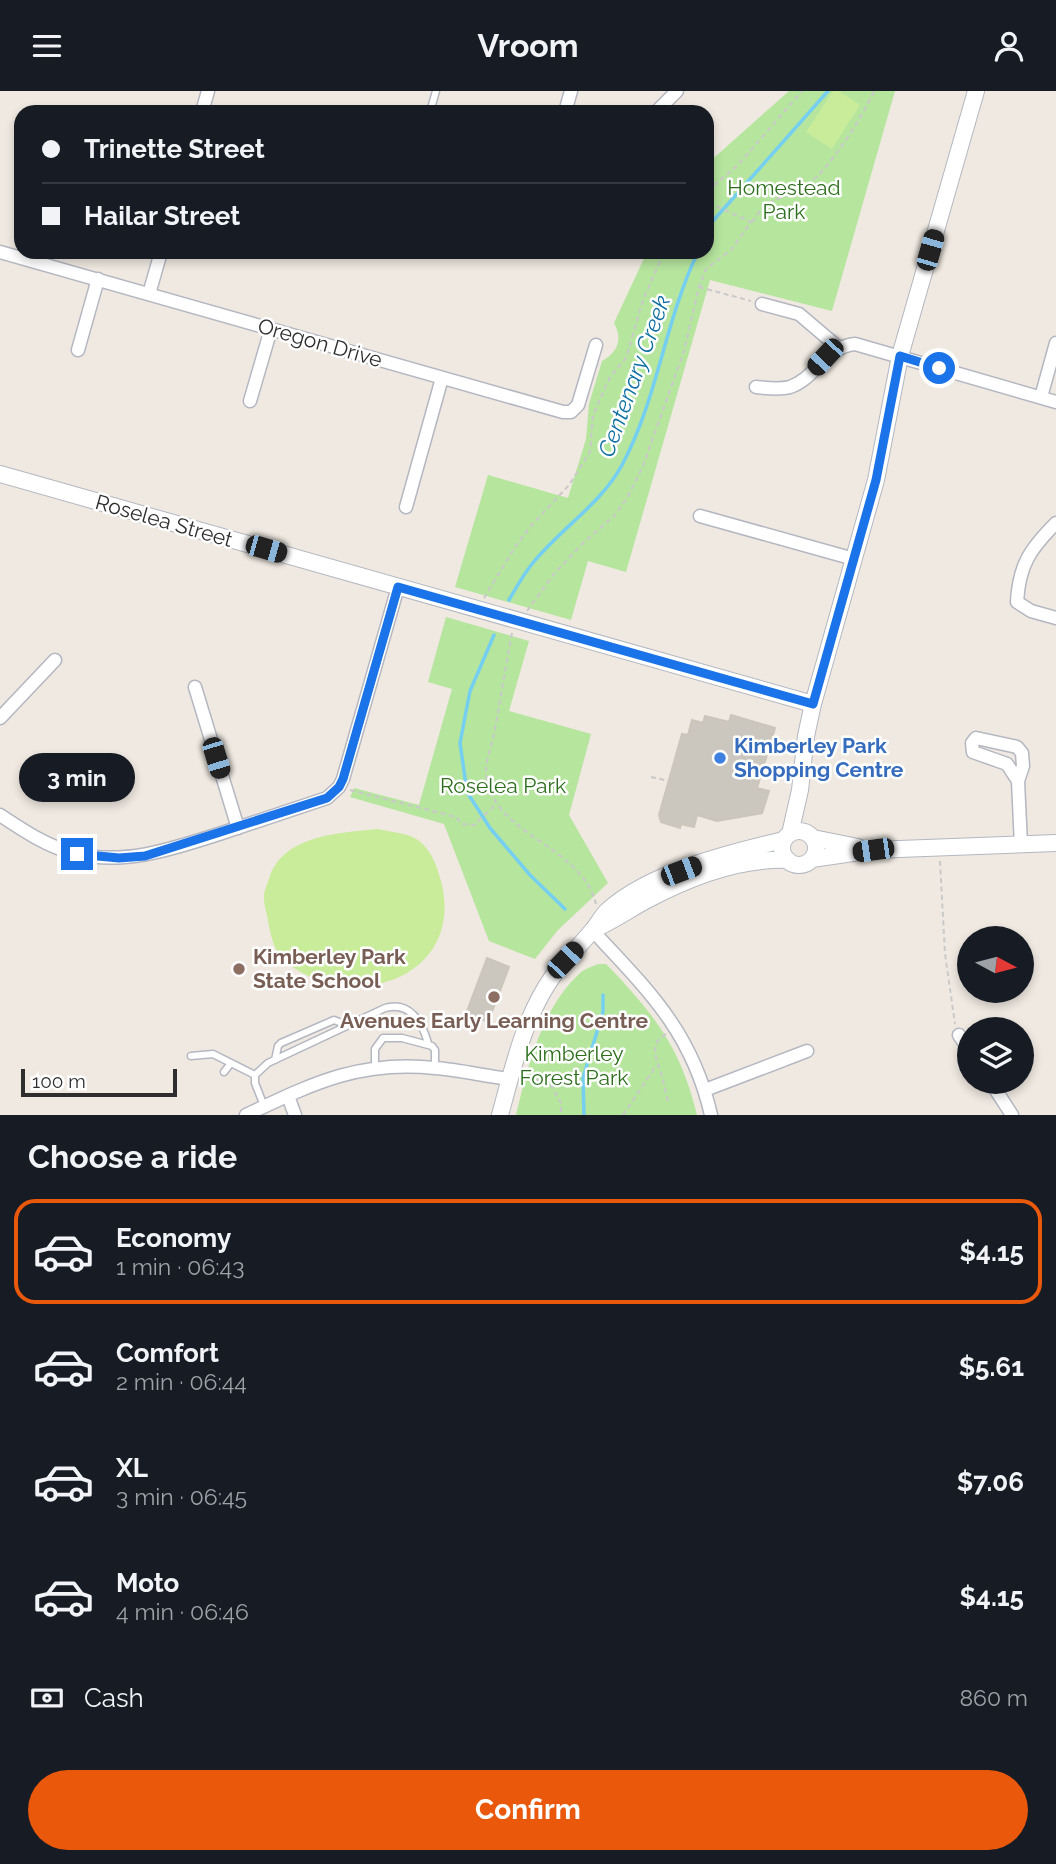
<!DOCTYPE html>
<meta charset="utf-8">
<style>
body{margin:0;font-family:Raleway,sans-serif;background:#242831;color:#f1f3f6;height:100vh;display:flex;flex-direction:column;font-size:26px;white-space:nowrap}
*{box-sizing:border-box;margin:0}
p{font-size:23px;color:#9ea1a6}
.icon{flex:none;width:38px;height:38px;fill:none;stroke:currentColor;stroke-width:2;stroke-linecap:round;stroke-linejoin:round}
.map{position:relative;height:1024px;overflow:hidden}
.side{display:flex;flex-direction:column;background:#171b24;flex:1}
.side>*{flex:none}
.guide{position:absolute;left:14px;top:14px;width:700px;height:154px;border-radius:21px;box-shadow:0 4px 10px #0003;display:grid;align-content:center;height:154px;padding:0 28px;background:#171b24}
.needle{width:46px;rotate:97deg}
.fabs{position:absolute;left:957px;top:835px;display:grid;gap:14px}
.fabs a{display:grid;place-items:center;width:77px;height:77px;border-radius:50%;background:#171b24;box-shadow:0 4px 10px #0003;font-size:35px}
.scale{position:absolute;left:21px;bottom:18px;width:156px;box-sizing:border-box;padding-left:7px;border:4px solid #2e2e2e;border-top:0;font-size:19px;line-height:24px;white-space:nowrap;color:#2e2e2e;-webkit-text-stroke:5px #fff;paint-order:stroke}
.end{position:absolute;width:32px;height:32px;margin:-16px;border:9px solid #1a73e8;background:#fff;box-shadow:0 0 0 4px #fff}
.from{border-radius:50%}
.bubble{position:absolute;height:49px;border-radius:24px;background:#171b24;box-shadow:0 4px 10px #0003;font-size:23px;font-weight:700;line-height:49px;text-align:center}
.car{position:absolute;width:21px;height:42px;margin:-21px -10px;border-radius:9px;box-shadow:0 0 5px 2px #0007;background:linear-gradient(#222 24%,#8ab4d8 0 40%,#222 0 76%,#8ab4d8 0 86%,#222 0)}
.guide b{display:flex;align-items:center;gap:24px;height:66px;font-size:26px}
.guide b+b{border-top:2px solid #363941}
.guide i{width:18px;height:18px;background:#f1f3f6}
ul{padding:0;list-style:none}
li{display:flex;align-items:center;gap:21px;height:105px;margin:0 14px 10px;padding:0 14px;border:4px solid transparent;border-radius:21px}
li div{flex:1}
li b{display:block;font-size:26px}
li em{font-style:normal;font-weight:700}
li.active{border-color:#ea580c}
li>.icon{width:63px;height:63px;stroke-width:1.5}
h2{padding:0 28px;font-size:32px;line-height:84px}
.pay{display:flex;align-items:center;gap:18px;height:77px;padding:0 28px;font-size:26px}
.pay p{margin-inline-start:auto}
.action{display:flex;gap:14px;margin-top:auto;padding:14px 28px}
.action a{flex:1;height:80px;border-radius:42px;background:#ea580c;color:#fff;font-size:28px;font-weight:700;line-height:80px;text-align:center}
header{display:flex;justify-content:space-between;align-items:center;height:91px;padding:0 28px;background:#171b24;font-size:32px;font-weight:700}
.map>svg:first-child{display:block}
</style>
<header><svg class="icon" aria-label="menu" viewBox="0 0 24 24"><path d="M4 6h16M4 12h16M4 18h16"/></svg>Vroom<svg class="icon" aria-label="person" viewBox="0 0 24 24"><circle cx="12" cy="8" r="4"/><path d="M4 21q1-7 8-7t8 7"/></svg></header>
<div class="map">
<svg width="1056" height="1024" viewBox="0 0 1056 1024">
<rect width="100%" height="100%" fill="#efe9e1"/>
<path fill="#b6e59e" d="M789,0H895L832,220L710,189L626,481L588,470L571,529L455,496L488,384L568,407L586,348L589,313L602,270C618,261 623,248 614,232L647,161H707V73Z
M446,526L529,550L509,620L591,643L569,724L608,792L558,839L535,868L489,850L444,733L350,706L354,697L419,714L452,598L428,591Z
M599,873H606L614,881C659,930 681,959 697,1024H516C528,975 541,918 580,882C584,878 593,875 599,873Z"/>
<path fill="#c9ec9a" d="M833,0H839L860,14L832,58L806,41Z
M378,738C389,741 409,742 418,749C432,760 436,773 441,790C466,886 353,924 287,872C275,864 270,843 268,829C267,822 264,815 264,808C263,802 267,794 269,788C282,744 339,742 378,738Z"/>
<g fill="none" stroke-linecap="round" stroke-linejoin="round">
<path stroke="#75cff0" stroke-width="3.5" d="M707,141L712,131L828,0
M509,509C516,497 523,484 532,473C560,438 601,413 622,374C658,307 665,229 698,161
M494,544L470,600L460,652L467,701L490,737L530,784L565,818
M584,1024L583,987L603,921V904"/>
</g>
<path fill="#cbc7bf" stroke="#cbc5ba" stroke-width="2" d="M731,624L775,637L757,697L769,700L762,722L717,730L697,724L694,736L681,733L680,737L661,731L659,724L682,643L688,644L692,629L703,632L705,625L729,631Z
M487,867L509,876L488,931L466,923Z"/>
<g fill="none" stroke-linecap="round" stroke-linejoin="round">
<defs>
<path id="service" d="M430,21L436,0
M191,965L213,963L255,984
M275,969L278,955L281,952L334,929L347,934
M375,976V958L383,947H402L432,955L435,959V977
M224,981L231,972
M264,1015L255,992V984L268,972L385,917C410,910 422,931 428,952"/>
<path id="minor" d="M202,21L208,0
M565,21L571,0
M656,21L677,0
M0,161L563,321H571L578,314L596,254
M149,203L161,161
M762,213L799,223L839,257
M78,259L98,188
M756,296C767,297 779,299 790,296C816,287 825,256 855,253L1056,311
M1041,306L1056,252
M250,310L271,238
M406,416L442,287
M700,425L854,468
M1056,432C1030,458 1019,474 1017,511L1031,520L1056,527
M195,596L238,737
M0,627L55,569
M1018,690L1007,673L973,661L972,652L976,647L1017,656L1022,662L1023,675L1018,690L1021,754
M0,724C24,740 48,756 76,763C126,774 172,758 219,743C255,731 291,719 327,707L339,696L343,688L398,496
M593,840C648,899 692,941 711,1024
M959,944L970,960
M990,990L1012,1024
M705,999L807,960
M288,1005L295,1024
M246,1024C312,993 359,969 435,977C460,979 485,985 510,988"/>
<path id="tertiary" d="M0,383L813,613
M782 757a17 17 0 1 1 34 0a17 17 0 1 1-34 0Z
M790,743L800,699L806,645L813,613L876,389L900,265L976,0
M813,747L858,756
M812,768L873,759L1056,752
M595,838C613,830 630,818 647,809C690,786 739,767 788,769
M500,1024C513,977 524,926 553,885C564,869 579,856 591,841C597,835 601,826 607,820C648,782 731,761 784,749"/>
</defs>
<use href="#service" stroke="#b4b7c1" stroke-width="9"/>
<use href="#minor" stroke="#b4b7c1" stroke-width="15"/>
<use href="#tertiary" stroke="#b4b7c1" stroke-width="18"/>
<path stroke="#c9c9c9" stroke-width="2" stroke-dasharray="5 3.5" stroke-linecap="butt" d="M707,100L738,74L802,0
M752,131C757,124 763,115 771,111C781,105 795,104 805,96C829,79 862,27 874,0
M699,196L751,210
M484,507L515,456L530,436L569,394L590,361L593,324L610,286L626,267L643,209L664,161
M527,520L553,484L582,453L615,424L627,407L643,375L684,260L699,196L706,178L731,159L751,131L707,111
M512,542C506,575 500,609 494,643C492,654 486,669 486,680C489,745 580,751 596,813
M651,686L669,690
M350,699L456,726L462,733L474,734L495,714
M940,770L945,863L955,933
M666,943C646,954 659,972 663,989C665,997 666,1005 669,1012
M526,986L550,993L561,1012V1024
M623,1024L656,975"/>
<use href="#service" stroke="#fff" stroke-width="6"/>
<use href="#minor" stroke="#fff" stroke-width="12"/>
<use href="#tertiary" stroke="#fff" stroke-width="16"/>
</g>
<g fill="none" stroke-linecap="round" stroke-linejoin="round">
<path stroke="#1a73e8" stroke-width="9" d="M77,763L119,767L145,765L327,707L339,696L343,688L398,496L813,613L876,389L900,265L939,277"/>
</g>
<circle fill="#3f7fe0" stroke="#fff" stroke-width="2.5" cx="720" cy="667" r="7"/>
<g fill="#8d6e63" stroke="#fff" stroke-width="2.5">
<circle cx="239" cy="878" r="7"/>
<circle cx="494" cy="906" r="7"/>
</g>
<g text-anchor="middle" stroke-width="5" stroke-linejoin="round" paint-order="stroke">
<g font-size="21" fill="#2c6e1b" stroke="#fff">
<text x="784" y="104">Homestead<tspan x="784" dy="24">Park</tspan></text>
<text x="503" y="702">Roselea Park</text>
<text x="574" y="970">Kimberley<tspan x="574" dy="24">Forest Park</tspan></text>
</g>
<g font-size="21" fill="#2e2e2e" stroke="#fff">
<text transform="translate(320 252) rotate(16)" y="7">Oregon Drive</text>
<text transform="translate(164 430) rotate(16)" y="7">Roselea Street</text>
</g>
<g font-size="21" font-weight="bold" fill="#366cbe" stroke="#fff" text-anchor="start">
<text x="734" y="662">Kimberley Park<tspan x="734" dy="24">Shopping Centre</tspan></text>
</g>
<g font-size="21" font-weight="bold" fill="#785e54" stroke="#fff" text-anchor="start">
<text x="253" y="873">Kimberley Park<tspan x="253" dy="24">State School</tspan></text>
<text x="494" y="937" text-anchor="middle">Avenues Early Learning Centre</text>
</g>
<g font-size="23" font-style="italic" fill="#0d6fa3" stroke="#fff">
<text transform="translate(634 285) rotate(-70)" y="8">Centenary Creek</text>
</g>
</g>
</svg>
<div class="fabs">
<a><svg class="needle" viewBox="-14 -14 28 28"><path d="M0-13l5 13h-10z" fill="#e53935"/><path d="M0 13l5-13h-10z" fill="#9ea1a6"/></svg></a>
<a><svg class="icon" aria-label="layers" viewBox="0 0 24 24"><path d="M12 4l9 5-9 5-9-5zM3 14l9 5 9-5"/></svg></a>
</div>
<div class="scale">100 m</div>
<i class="end from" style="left:939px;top:277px"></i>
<i class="end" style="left:77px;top:763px"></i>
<div class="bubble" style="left:19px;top:662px;width:116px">3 min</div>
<i class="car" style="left:930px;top:159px;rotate:16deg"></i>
<i class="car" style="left:825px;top:266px;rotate:223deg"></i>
<i class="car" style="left:266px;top:458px;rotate:106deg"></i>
<i class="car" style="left:216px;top:667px;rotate:163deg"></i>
<i class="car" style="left:873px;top:759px;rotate:262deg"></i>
<i class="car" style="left:681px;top:780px;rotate:69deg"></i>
<i class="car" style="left:565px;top:869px;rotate:44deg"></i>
<div class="guide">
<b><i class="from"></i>Trinette Street</b>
<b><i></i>Hailar Street</b>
</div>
</div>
<section class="side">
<h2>Choose a ride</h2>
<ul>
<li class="active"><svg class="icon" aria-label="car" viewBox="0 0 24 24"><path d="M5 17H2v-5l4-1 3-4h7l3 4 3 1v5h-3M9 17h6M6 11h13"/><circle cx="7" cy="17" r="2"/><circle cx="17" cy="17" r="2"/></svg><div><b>Economy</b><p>1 min · 06:43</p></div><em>$4.15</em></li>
<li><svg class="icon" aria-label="car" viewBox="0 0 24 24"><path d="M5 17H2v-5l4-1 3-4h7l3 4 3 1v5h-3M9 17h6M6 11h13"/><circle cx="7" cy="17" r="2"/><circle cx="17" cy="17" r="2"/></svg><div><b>Comfort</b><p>2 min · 06:44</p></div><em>$5.61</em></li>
<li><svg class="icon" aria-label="car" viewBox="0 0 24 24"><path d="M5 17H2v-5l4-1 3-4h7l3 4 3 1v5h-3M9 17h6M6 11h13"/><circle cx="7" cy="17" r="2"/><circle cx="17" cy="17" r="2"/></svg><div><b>XL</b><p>3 min · 06:45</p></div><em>$7.06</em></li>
<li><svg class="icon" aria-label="car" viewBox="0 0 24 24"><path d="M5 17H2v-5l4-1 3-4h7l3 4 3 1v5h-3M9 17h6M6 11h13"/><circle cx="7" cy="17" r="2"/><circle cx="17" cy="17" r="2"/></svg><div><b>Moto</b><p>4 min · 06:46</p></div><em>$4.15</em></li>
</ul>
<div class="pay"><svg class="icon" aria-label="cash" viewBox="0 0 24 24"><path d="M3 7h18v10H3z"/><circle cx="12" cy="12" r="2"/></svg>Cash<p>860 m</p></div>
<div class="action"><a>Confirm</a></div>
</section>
